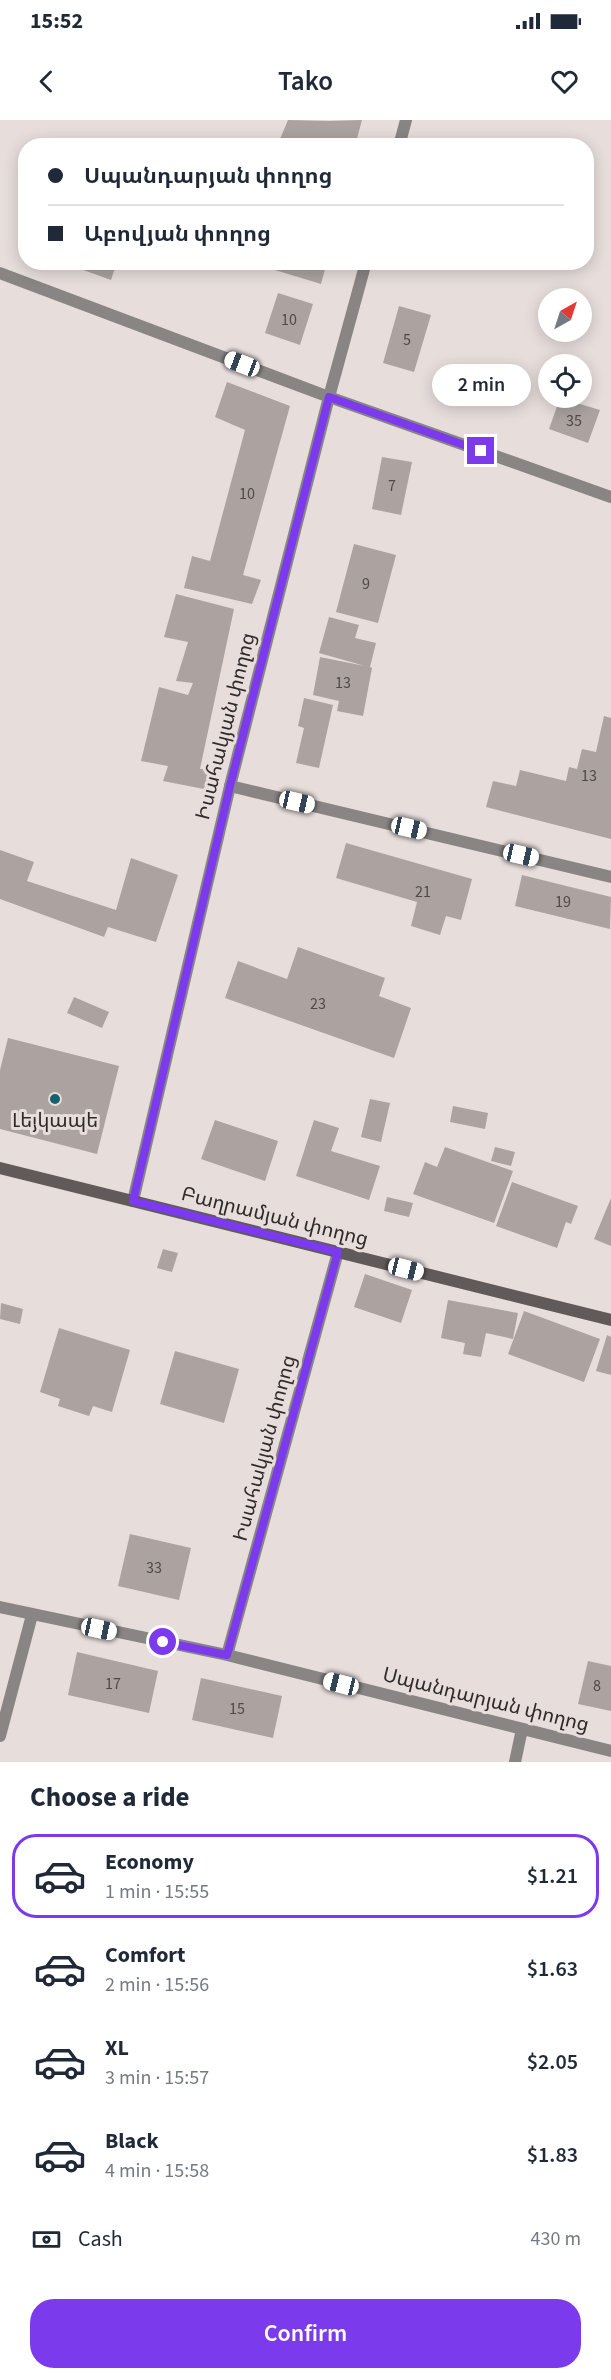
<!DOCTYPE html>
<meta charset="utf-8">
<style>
body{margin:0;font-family:"Source Sans 3","Noto Sans Armenian",sans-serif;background:#f6f6f7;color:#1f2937;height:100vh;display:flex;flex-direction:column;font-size:22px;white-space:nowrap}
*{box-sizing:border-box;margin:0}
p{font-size:20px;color:#747a83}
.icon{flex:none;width:33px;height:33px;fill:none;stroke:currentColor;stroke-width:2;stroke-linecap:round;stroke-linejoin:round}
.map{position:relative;height:1642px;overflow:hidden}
.side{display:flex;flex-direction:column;background:#fff;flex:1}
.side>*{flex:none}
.top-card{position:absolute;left:18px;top:18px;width:576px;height:132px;border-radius:24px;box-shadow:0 3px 15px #0003;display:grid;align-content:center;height:132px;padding:0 30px;background:#fff}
.needle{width:39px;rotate:39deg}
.controls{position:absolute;left:538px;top:168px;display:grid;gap:12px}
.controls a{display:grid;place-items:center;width:54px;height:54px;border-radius:50%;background:#fff;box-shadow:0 3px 15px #0003;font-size:30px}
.end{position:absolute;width:27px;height:27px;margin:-14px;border:8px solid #7c3aed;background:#fff;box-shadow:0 0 0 3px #fff}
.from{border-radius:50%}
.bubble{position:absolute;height:42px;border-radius:21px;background:#fff;box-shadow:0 3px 15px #0003;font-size:20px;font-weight:600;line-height:42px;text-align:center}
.car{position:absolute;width:18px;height:36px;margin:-18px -9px;border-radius:8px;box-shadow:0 0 4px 2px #0007;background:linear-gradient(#fff 24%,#345 0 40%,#fff 0 76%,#345 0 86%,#fff 0)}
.top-card b{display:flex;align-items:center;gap:21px;height:57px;font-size:22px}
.top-card b+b{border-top:2px solid #e0e1e3}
.top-card i{width:15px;height:15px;background:#1f2937}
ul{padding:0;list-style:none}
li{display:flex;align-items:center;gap:18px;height:84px;margin:0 12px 9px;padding:0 18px;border:3px solid transparent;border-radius:24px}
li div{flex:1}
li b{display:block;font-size:22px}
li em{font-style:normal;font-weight:600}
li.on{border-color:#7c3aed}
li>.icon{width:54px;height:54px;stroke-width:1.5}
h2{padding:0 30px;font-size:27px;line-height:72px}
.pay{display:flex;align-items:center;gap:15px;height:66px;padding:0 30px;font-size:22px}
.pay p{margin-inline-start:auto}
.button{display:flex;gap:12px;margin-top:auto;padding:12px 30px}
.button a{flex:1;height:69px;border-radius:24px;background:#7c3aed;color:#fff;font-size:24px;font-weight:600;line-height:69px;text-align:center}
.status{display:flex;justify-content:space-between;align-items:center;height:42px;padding:0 30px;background:#fff;direction:ltr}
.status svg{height:16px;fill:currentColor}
header{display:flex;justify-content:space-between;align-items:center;height:78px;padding:0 30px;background:#fff;font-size:27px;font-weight:600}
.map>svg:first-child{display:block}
</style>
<div class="status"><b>15:52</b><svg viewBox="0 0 49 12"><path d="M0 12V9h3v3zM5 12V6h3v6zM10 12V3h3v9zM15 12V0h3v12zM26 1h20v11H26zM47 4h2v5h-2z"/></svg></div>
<header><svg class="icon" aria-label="back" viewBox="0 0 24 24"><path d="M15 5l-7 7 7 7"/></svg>Tako<svg class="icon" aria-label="heart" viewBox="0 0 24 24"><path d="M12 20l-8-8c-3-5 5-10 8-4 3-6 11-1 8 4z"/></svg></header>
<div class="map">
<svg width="611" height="1642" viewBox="0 0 611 1642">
<rect width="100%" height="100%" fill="#e7dedc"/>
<path fill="#aca3a1" d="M288,0L329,1L362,0L355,26H277Z
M61,142H117L111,160Z
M266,142H327L321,164L265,147Z
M278,173L313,184L300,225L265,213Z
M399,186L431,195L414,252L383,243Z
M227,262L290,286L243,455L261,460L252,484L184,468L192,436L210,441L245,310L215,297Z
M560,278L600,290L588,323L549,309Z
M382,337L412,342L401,395L372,389Z
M354,424L396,435L378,503L336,492Z
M176,474L234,489L200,649L215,650L209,670L163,661L168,646L141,641L159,567L188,575L193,563L176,561L188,522L164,517Z
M329,497L359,505L355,518L376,523L370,547L372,548L363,596L337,591L339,581L313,575L320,537L365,546L319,533Z
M304,578L333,585L319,648L296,643L304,608L298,606Z
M604,596L611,598V719L486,687L493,661L516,666L520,650L566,661L569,647L577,649L582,629L596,632Z
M346,723L472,759L461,800L446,796L440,815L411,806L417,782L336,758Z
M0,730L34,742L27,761L116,790L131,738L178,755L156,822L108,807L104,817L0,779Z
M522,755L611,777L610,809L515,786Z
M298,827L385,858L379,876L411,888L394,938L225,878L238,841L287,859Z
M74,877L109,892L102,908L67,893Z
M8,918L119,946L97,1034L0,1009V950Z
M370,979L390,983L381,1022L361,1017Z
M453,986L488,993L485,1009L450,1002Z
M215,1000L278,1021L265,1061L201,1039Z
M314,1000L339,1008L331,1031L380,1046L369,1080L296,1056Z
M445,1027L513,1051L494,1103L413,1074L425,1042L437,1047Z
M495,1027L515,1032L511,1046L491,1041Z
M512,1062L578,1086L571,1104L566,1102L557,1128L496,1106Z
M387,1077L413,1083L409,1097L384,1091Z
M611,1078V1126L594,1119Z
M163,1129L178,1133L172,1152L157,1148Z
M365,1154L412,1170L401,1203L354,1187Z
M448,1180L518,1193L513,1219L486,1213L481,1237L463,1234L465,1223L441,1218Z
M1,1183L23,1189L20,1204L0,1199Z
M524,1191L600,1219L584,1262L508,1234Z
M59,1208L130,1230L112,1292L93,1286L89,1296L58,1286L60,1279L40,1272Z
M607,1215L611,1217V1255L596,1251Z
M175,1231L239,1249L224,1303L160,1284Z
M130,1414L191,1428L179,1480L118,1466Z
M77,1532L158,1551L149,1593L68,1575Z
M588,1541L611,1546V1591L578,1584Z
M201,1558L282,1576L273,1618L192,1600Z"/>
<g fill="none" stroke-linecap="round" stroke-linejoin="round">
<path stroke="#898585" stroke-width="12" d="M0,153L329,277L611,377
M230,666L611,757
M0,1487L227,1535L611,1631
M227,1535L338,1132
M0,1616L32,1495
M515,1642L522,1609"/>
<path stroke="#898585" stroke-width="12" d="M399,26L406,0
M133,1081L230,666L329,277L366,142"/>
<path stroke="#605b5a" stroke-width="12" d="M0,1048L611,1200"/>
</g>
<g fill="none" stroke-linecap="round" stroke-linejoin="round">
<path stroke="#7c3aed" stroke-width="8" d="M163,1522L227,1535L338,1132L133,1081L230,666L329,277L481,331"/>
</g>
<circle fill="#16616e" stroke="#e7dedc" stroke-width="2" cx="55" cy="979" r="6"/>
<g text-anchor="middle" stroke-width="6" stroke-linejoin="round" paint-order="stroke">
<g font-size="16" fill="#4e4948">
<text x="289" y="205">10</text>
<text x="407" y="225">5</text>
<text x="574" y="306">35</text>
<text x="392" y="371">7</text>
<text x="247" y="379">10</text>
<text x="366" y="469">9</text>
<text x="343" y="568">13</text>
<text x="589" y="661">13</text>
<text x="423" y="777">21</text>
<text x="563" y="787">19</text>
<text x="318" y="889">23</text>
<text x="154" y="1453">33</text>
<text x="113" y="1569">17</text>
<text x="597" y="1571">8</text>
<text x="237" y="1594">15</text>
</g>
<g font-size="20" fill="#2f2b2a" stroke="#e7dedc">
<text transform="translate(225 606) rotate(-76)" y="7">Իսահակյան փողոց</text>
<text transform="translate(275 1096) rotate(14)" y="7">Բաղրամյան փողոց</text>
<text transform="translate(264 1328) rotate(-75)" y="7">Իսահակյան փողոց</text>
<text transform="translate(486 1579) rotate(14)" y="7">Սպանդարյան փողոց</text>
</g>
<g font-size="20" fill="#2f2b2a" stroke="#e7dedc">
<text x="55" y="1007">Լեյկապե</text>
</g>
</g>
</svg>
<div class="controls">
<a><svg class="needle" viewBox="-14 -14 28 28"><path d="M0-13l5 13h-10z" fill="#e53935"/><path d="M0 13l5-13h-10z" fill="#747a83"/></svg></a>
<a><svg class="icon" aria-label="locate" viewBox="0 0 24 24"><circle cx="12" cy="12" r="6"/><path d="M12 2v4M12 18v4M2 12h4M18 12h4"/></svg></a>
</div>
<i class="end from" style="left:163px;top:1522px"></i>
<i class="end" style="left:481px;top:331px"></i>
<div class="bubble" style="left:432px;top:244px;width:99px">2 min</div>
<i class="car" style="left:242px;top:244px;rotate:291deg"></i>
<i class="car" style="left:297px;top:682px;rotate:103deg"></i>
<i class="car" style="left:409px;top:708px;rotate:103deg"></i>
<i class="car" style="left:521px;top:735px;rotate:103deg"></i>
<i class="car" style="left:406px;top:1149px;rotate:104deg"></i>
<i class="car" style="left:99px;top:1509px;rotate:102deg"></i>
<i class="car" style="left:341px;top:1564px;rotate:284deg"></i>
<div class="top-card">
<b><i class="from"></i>Սպանդարյան փողոց</b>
<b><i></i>Աբովյան փողոց</b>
</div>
</div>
<section class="side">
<h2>Choose a ride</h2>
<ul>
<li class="on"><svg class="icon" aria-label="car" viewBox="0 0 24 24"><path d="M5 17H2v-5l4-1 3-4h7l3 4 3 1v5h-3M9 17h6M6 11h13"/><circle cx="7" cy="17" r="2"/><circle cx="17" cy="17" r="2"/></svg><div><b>Economy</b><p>1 min · 15:55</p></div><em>$1.21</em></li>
<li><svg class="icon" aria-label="car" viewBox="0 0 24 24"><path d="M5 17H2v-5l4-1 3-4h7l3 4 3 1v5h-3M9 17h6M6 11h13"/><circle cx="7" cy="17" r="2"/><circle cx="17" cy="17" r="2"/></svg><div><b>Comfort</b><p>2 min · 15:56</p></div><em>$1.63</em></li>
<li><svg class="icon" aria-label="car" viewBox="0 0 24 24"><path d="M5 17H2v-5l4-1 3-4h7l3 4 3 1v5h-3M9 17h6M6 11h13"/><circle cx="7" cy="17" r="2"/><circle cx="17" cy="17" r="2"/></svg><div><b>XL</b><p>3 min · 15:57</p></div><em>$2.05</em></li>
<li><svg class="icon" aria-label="car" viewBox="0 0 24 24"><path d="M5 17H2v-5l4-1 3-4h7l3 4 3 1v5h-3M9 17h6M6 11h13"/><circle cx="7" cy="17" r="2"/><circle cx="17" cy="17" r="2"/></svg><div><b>Black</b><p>4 min · 15:58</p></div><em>$1.83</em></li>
</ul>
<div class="pay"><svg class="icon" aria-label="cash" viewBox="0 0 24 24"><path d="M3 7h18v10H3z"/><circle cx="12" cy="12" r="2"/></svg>Cash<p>430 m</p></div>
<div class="button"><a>Confirm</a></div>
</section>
